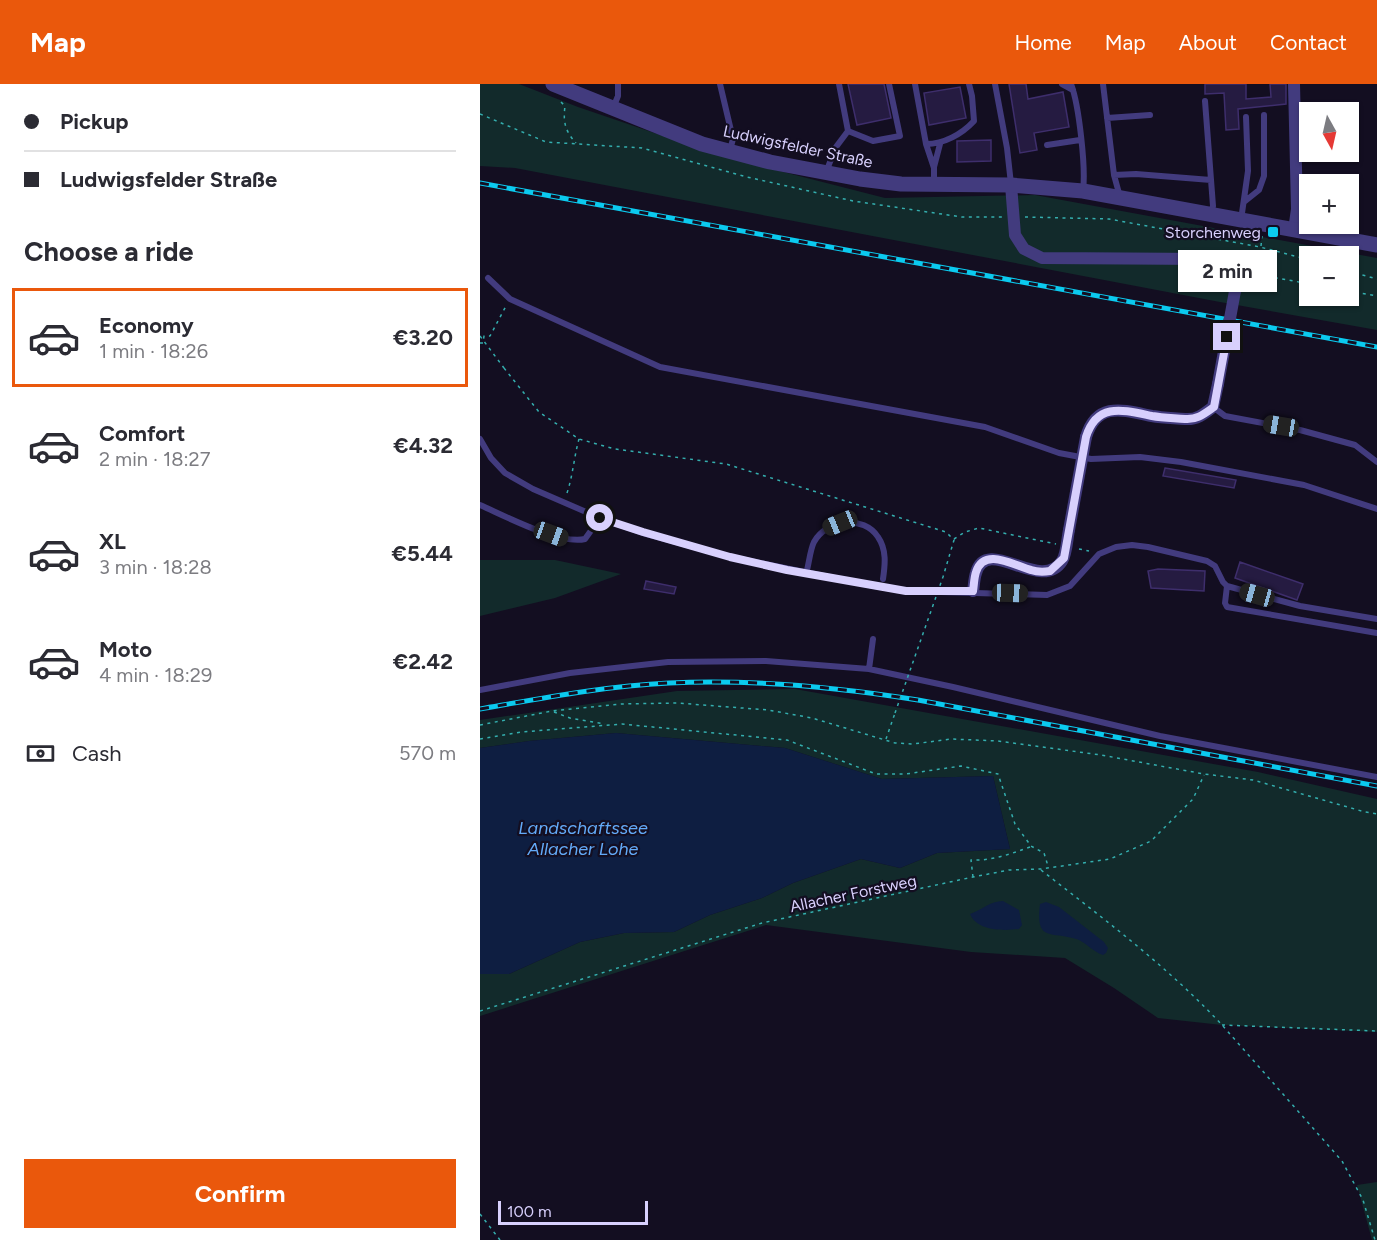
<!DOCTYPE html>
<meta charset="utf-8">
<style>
body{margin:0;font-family:Figtree,sans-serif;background:#f2f2f3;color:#2b2b33;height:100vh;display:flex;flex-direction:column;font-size:22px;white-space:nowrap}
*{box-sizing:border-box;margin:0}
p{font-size:20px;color:#7c7c81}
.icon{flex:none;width:33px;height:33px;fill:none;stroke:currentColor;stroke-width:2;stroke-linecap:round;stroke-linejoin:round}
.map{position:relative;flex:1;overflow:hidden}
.panel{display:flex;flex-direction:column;background:#fff;width:480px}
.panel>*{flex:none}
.top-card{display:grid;align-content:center;height:132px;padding:0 24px;background:#fff}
.needle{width:39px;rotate:172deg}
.controls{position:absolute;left:819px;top:18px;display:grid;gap:12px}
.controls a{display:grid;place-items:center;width:60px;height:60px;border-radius:0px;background:#fff;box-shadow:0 2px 4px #0004;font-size:30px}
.scale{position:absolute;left:18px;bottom:15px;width:150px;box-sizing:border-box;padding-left:6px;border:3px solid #d8d0fd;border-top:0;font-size:16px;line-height:21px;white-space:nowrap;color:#d8d0fd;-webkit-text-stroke:4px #130e21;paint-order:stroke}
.end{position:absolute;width:27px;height:27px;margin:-14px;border:8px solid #d8d0fd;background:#111;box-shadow:0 0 0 3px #111}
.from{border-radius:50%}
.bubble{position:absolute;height:42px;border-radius:0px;background:#fff;box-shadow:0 2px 4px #0004;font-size:20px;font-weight:700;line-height:42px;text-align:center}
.car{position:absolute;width:18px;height:36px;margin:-18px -9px;border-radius:8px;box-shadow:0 0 4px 2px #0007;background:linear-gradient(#222 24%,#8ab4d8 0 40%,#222 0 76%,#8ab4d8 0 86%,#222 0)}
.top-card b{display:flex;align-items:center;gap:21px;height:57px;font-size:22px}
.top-card b+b{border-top:2px solid #e1e1e2}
.top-card i{width:15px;height:15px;background:#2b2b33}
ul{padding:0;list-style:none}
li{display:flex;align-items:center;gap:18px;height:99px;margin:0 12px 9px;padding:0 12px;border:3px solid transparent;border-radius:0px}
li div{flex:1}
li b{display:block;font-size:22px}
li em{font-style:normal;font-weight:700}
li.on{border-color:#ea580c}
li>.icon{width:54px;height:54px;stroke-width:1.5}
h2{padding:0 24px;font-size:27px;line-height:72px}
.pay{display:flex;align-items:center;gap:15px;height:66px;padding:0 24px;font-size:22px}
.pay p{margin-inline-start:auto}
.cta{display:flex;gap:12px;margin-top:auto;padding:12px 24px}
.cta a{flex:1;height:69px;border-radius:0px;background:#ea580c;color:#fff;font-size:24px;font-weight:700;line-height:69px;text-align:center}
header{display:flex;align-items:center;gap:36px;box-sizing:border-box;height:84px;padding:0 30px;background:#ea580c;color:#fff}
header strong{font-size:28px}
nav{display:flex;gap:33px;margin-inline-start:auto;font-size:21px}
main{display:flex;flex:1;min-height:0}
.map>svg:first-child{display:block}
</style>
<header>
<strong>Map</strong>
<nav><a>Home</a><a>Map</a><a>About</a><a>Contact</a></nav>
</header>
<main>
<section class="panel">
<div class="top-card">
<b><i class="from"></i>Pickup</b>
<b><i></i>Ludwigsfelder Straße</b>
</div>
<h2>Choose a ride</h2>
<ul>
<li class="on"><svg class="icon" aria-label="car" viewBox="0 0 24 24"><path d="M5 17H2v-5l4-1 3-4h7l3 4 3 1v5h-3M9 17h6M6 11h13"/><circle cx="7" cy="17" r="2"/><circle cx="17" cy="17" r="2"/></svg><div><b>Economy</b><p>1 min · 18:26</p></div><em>€3.20</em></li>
<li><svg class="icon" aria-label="car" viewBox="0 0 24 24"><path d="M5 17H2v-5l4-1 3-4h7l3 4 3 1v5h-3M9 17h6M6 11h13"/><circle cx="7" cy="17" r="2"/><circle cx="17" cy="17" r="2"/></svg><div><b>Comfort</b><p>2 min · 18:27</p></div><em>€4.32</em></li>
<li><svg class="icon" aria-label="car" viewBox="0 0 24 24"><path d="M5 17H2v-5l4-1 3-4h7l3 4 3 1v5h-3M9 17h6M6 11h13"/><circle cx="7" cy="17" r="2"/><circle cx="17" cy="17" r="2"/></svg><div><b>XL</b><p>3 min · 18:28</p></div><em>€5.44</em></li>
<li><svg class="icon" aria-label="car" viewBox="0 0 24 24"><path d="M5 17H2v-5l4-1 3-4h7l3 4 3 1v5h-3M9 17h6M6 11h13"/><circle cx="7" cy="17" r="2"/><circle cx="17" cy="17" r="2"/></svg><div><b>Moto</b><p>4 min · 18:29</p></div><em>€2.42</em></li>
</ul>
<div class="pay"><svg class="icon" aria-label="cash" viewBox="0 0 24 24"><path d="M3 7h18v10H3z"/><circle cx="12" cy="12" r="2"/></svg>Cash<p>570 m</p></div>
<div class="cta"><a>Confirm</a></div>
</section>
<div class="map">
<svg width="897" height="1156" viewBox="0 0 897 1156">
<rect width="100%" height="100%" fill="#130e21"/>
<path fill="#122a2b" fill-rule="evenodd" d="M0,0H39L98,23L245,73L405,114L555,111L897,174V246L740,218L35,84L0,82ZM830,172H868V212H830Z
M0,476H75L141,490L75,514L0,532Z
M315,605L778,688L897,715V948L742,941L678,934L634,904L585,874L491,868L286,841L0,932V890H29L100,858L144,849L194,848L230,831L282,814L313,799L381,775L420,784L457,769L530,765L513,692L402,695L305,664L136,649L49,657L0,664V636L197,607Z
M897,1098V1156H892L877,1101Z"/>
<path fill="#0e1e41" d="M136,649L305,664L402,695L513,692L530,765L457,769L420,784L381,775L313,799L282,814L230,831L194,848L144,849L100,858L29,890H0V664L49,657Z
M523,817L539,826L542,841L539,845C523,847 497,847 490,830C502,826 510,817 523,817Z
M566,818L579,823L624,858L628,864L626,869L623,871C614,868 607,860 599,856C572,846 555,860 560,820Z"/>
<path fill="#251b41" stroke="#3e2e6c" stroke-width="1.5" d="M368,0H404L411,34L377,41Z
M529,0H546L548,15L583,8L589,43L554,49L557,66L540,69Z
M725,0H766V15L791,13L790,0H806V20L758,25L759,45L746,46L744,9L725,10Z
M480,3L486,34L449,41L444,9Z
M511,56V77L477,78V57Z
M685,384L756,396L754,404L683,392Z
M760,478L823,500L817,516L755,494Z
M678,485L725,487L724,507L671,504L668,487Z
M166,497L196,503L194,510L164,505Z"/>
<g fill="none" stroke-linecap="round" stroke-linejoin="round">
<path stroke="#34aeae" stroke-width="1.5" stroke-dasharray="3 4.5" stroke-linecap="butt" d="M81,18L85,22C83,38 85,47 96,59
M0,30L66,58L162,64L267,93L373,117L482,133H523
M376,81L392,83
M545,133L629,135L780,163L830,176
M781,162L782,152
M868,187L897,195
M765,193L786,192L830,200
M868,207L897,212
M0,259H3L4,252H10L26,222
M24,284L59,328L99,355L135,365L246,380L466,448L474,456L463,493
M87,409C93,391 94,373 99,355
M474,455L485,448L499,444L576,460
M599,465L609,467
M74,628L90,634L125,640
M0,641L72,627L141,620L197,619L288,626L332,634L415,659L433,660L471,655L518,657L621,671L724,690L773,696L885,728L897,730
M0,655L42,648L142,640L307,656L396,690H426L481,682L518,690L535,740L551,762L564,769L568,782
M406,655L415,629
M561,786C624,835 688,883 742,941L862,1077L883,1116L895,1156
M493,793L491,776C512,777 530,770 550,763
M0,927L282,839L493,793L529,786L561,785L630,775L671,757L713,715L724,691
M742,941L897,947
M0,1130L20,1156"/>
<path stroke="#423b7e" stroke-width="6" d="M240,0L253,55L250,66
M435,0L446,60L454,84V99
M515,0L527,64L531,100
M582,0L593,6
M591,0C599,21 606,84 603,107
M623,0L634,91L640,113
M725,17L733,122L731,130
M133,24L138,12V0
M627,34L670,31
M368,47L393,57L420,52L409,0
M446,60C464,60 482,50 494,37L492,12L489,0
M567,61L600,56
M454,83L460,60
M346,88L356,63L368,47L359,0
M634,91L656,90L731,96
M764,118L779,106L784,92V31
M761,136L768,87L766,33
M8,194L30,215L180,283L505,343L579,369L611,375L660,373L701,378L824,401L897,425
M733,323L745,332L820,346L875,361L897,378
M0,355L11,374L25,389L53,405L120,434L163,449L251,473L394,502L426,507L567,511L590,502L619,470L636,463L652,461L668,463L727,477L735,482L743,498L747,502L820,522L897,535
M0,421C25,432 80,461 105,455L120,434
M326,490C329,480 330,466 334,458C347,435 384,431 398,453C407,466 405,481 403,495
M747,502L745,519L747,523L897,549
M389,585L393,555
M0,606L90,589L188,578L286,577L389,585L473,603L680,652L897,693"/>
<path stroke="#423b7e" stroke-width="12" d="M531,101L535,151L544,165L562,174L729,175C746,184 755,186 755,207
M814,146L817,125L814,0
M606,353C617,317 643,326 672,332C683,334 694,334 705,335C717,336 724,330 733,323L738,300
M493,507C494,502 494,495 496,489C507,450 561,510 582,477C587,469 587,455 589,446"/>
<path stroke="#423b7e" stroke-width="15" d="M73,0L222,60L290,78L380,95L421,100L531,101L603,107L897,161"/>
<defs>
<path id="rail" d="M0,99L897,263
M0,625C63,614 125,602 189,599C273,595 356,603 438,616L897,702"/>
</defs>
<use href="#rail" stroke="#0bcaef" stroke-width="5"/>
<use href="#rail" stroke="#130e21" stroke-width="3" stroke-dasharray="9" stroke-linecap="butt"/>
<path stroke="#34aeae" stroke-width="1.5" stroke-dasharray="3 4.5" stroke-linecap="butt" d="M0,252L24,284
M415,629L463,493"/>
<path stroke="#423b7e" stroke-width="12" d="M738,300L755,207
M589,446L606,353"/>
</g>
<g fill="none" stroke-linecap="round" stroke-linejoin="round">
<path stroke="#d8d0fd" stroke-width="8" d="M120,434L163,448L250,473L307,486L426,507H493C494,501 494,494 496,488C504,462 535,482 551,486C557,488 564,488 570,487L584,474L606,353C617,318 643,326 672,332C683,334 694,334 705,335C717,336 724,330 734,323L747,253"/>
</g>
<rect fill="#0bcaef" stroke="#130e21" stroke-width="2" x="787" y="142" width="12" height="12" rx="3"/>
<g text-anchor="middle" stroke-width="4.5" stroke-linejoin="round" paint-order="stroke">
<g font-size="16" fill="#d8d0fd" stroke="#130e21">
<text transform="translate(318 62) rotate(12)" y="6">Ludwigsfelder Straße</text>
<text transform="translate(373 809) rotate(-12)" y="6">Allacher Forstweg</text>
</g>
<g font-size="16" fill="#d8d0fd" stroke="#130e21" text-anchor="end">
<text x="781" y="154">Storchenweg</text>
</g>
<g font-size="18" font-style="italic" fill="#63aaf8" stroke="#130e21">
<text x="103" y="750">Landschaftssee<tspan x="103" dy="21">Allacher Lohe</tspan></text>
</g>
</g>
</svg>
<div class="controls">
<a><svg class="needle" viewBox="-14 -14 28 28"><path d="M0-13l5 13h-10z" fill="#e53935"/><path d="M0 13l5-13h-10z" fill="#7c7c81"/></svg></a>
<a>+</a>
<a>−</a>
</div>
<div class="scale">100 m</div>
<i class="end from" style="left:120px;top:434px"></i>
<i class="end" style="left:747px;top:253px"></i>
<div class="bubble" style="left:698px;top:166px;width:99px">2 min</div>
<i class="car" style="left:801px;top:342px;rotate:280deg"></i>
<i class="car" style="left:360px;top:439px;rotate:248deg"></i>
<i class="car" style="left:71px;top:450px;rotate:110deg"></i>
<i class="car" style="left:530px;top:509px;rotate:92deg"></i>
<i class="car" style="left:777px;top:511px;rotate:286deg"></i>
</div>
</main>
